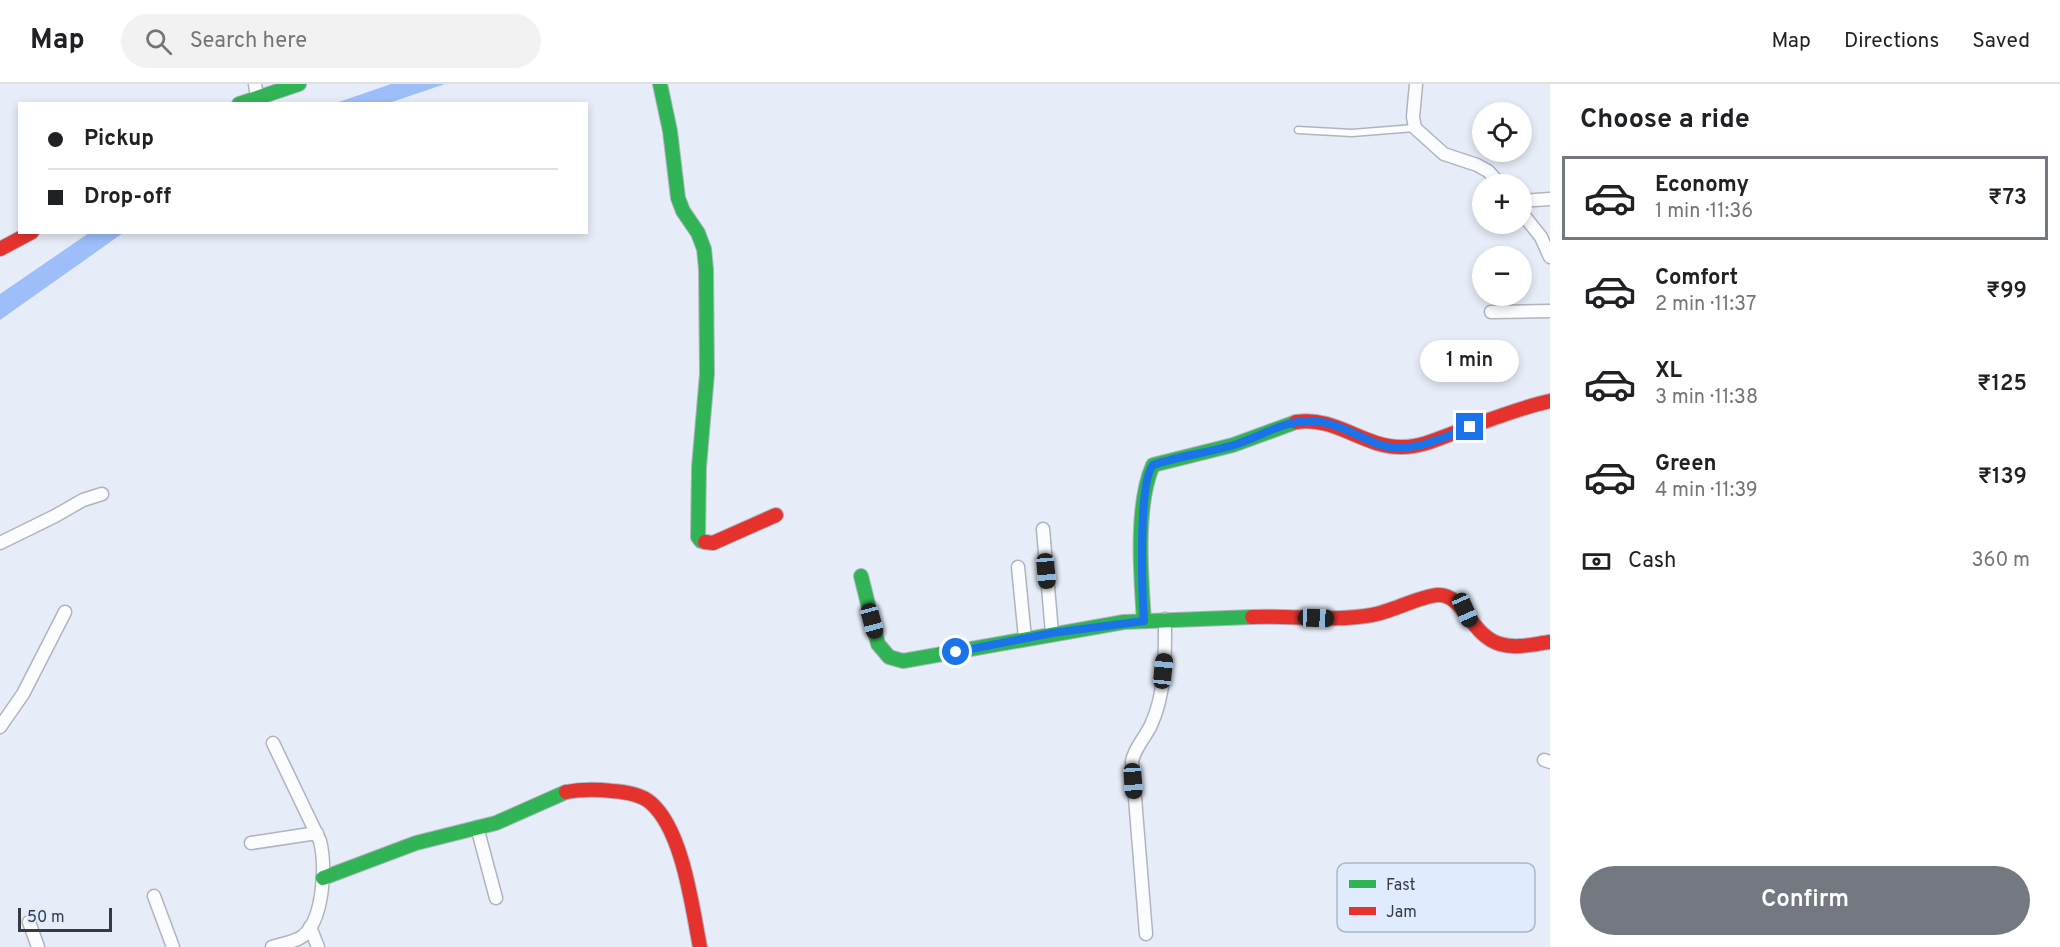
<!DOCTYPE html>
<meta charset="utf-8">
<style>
body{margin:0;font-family:Overpass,sans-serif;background:#f2f2f2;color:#202124;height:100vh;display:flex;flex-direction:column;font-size:22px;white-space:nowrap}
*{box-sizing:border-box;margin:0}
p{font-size:20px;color:#757577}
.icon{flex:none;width:33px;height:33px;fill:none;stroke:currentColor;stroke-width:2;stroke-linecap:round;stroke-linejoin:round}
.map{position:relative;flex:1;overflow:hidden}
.drawer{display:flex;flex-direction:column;background:#fff;width:510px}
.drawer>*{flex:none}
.hud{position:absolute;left:18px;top:18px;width:570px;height:132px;border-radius:0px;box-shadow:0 3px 9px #0003;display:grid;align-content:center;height:132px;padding:0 30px;background:#fff}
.controls{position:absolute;left:1472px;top:18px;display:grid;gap:12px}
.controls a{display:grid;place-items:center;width:60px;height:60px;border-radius:50%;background:#fff;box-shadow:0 3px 9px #0003;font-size:30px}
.scale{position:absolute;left:18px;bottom:15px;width:94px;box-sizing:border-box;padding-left:6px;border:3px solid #363a41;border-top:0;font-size:16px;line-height:21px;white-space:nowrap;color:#363a41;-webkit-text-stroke:4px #e1ebfe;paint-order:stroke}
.end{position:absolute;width:27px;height:27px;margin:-14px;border:8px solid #1a73e8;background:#fff;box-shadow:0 0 0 3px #fff}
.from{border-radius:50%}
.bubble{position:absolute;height:42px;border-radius:21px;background:#fff;box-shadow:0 3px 9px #0003;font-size:20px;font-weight:600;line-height:42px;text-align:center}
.car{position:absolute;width:18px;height:36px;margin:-18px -9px;border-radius:8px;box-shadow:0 0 4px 2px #0007;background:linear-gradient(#222 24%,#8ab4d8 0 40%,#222 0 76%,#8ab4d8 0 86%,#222 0)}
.hud b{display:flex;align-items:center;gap:21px;height:57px;font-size:22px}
.hud b+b{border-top:2px solid #e0e0e0}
.hud i{width:15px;height:15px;background:#202124}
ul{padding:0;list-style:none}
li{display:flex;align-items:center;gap:18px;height:84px;margin:0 12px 9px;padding:0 18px;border:3px solid transparent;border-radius:0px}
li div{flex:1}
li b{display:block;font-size:22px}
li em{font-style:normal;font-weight:600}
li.current{border-color:#747981}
li>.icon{width:54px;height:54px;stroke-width:1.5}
h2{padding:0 30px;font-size:27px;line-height:72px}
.pay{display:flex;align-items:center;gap:15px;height:66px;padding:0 30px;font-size:22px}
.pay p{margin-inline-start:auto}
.button{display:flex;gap:12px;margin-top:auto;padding:12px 30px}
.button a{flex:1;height:69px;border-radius:36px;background:#747981;color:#fff;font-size:24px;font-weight:600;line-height:69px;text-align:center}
header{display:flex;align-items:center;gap:36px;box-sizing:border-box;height:84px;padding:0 30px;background:#fff;border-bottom:2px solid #e0e0e0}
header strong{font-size:28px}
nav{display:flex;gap:33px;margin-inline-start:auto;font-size:21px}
.search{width:420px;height:54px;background:#f2f2f2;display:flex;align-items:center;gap:15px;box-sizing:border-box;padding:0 21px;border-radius:33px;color:#757577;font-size:22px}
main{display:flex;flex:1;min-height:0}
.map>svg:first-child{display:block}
</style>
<header>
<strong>Map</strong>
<div class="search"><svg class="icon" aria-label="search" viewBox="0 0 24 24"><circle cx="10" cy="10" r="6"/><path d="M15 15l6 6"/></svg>Search here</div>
<nav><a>Map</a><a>Directions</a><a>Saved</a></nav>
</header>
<main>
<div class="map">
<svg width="1550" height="863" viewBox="0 0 1550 863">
<rect width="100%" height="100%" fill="#e7edf8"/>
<path fill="#9ebef9" d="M391,0H445L389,19H336Z
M89,149H123L0,236V210Z"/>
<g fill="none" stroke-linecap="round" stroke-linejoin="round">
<defs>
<path id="lane" d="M1298,46L1352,49L1414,44"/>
<path id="street" d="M255,0L257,14
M1416,0L1413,33L1415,44L1444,70L1477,81L1488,87L1500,100
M1521,117L1550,115
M1521,128L1541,153L1550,173
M1491,228L1550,227
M1043,445L1052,549
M0,459L55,432L83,416L102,410
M1018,483L1025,554
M0,643L23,610L65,528
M1544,676L1550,678
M477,743L496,814
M251,759L317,749
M154,812L173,863
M29,838L38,863
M310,843L318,863
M1146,850L1132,677C1135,663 1145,654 1151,641C1166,609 1165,569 1165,535
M272,863C282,860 295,858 303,852C324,835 326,781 320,757L273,659"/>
<path id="fast" d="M660,0L670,47L678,114L683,127L698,149L704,165L706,185L707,290L699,383L698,453L701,457L705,458
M239,20L299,0
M861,492L878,560L889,573L903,577L1124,538L1252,533
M1144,537C1141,493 1135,421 1153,381L1233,361L1296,338
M323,794L416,759L496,739L566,708"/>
<path id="jam" d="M0,165L32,148
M1296,338C1337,332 1364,364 1402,363C1422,363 1440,354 1459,347C1489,336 1519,324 1550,317
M705,458L713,459L776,431
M1252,533C1292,531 1332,538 1372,531C1391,528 1420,512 1438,511C1464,510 1470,551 1500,560C1516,565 1534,560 1550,558
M566,708C581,705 596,705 612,707C625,708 641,710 651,719C683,747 692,823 700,863"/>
</defs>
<use href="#lane" stroke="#afb4bd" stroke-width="9"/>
<use href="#street" stroke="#afb4bd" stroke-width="15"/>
<use href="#fast" stroke="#afb4bd" stroke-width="16"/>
<use href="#jam" stroke="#afb4bd" stroke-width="16"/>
<use href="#lane" stroke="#fbfcfe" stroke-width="6"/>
<use href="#street" stroke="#fbfcfe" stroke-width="12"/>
<use href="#fast" stroke="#30b455" stroke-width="14"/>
<use href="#jam" stroke="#e5322d" stroke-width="14"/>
</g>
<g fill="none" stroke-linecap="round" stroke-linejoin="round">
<path stroke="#1a73e8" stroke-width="8" d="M956,568L1052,549L1144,537C1142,509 1138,399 1153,381C1179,372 1207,369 1234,361C1260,353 1284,336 1312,337C1335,338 1353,350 1373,358C1406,373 1439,355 1470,343"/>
</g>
<rect x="1337" y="779" width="198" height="69" rx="9" fill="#e1ebfe" stroke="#aeb6c5" stroke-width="1.5"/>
<rect x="1349" y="796" width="27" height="8" fill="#30b455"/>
<rect x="1349" y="823" width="27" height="8" fill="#e5322d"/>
<g font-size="16" fill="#363a41">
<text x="1386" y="806">Fast</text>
<text x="1386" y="833">Jam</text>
</g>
</svg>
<div class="controls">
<a><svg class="icon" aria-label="locate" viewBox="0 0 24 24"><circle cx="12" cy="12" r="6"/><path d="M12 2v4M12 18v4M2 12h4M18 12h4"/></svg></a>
<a>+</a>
<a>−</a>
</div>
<div class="scale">50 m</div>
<i class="end from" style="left:956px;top:568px"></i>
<i class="end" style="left:1470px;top:343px"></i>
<div class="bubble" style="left:1420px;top:256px;width:99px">1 min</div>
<i class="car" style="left:1046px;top:487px;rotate:175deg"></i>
<i class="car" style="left:1465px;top:526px;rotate:156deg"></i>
<i class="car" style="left:1316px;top:534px;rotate:92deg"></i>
<i class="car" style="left:872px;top:537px;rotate:165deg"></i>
<i class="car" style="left:1163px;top:587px;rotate:6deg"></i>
<i class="car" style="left:1133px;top:697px;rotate:176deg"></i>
<div class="hud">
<b><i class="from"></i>Pickup</b>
<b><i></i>Drop-off</b>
</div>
</div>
<section class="drawer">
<h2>Choose a ride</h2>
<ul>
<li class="current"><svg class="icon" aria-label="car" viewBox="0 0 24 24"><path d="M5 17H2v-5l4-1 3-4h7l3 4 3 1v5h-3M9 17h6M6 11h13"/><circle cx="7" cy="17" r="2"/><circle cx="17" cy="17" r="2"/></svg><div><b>Economy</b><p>1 min · 11:36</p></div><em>₹73</em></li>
<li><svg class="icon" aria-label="car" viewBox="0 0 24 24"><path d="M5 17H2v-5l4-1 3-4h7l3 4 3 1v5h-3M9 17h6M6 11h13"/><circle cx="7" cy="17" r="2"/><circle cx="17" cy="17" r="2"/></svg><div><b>Comfort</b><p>2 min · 11:37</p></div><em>₹99</em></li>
<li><svg class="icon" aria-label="car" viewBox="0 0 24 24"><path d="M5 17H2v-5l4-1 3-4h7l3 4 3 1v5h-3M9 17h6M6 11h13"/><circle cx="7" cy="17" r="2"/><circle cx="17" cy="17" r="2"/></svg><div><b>XL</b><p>3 min · 11:38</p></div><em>₹125</em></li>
<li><svg class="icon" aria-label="car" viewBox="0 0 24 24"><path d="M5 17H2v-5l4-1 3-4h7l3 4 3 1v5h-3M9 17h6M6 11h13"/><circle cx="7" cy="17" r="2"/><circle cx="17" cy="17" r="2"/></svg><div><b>Green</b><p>4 min · 11:39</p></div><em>₹139</em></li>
</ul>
<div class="pay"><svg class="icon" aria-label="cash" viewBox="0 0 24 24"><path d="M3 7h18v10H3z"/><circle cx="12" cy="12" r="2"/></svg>Cash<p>360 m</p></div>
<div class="button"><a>Confirm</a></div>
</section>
</main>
